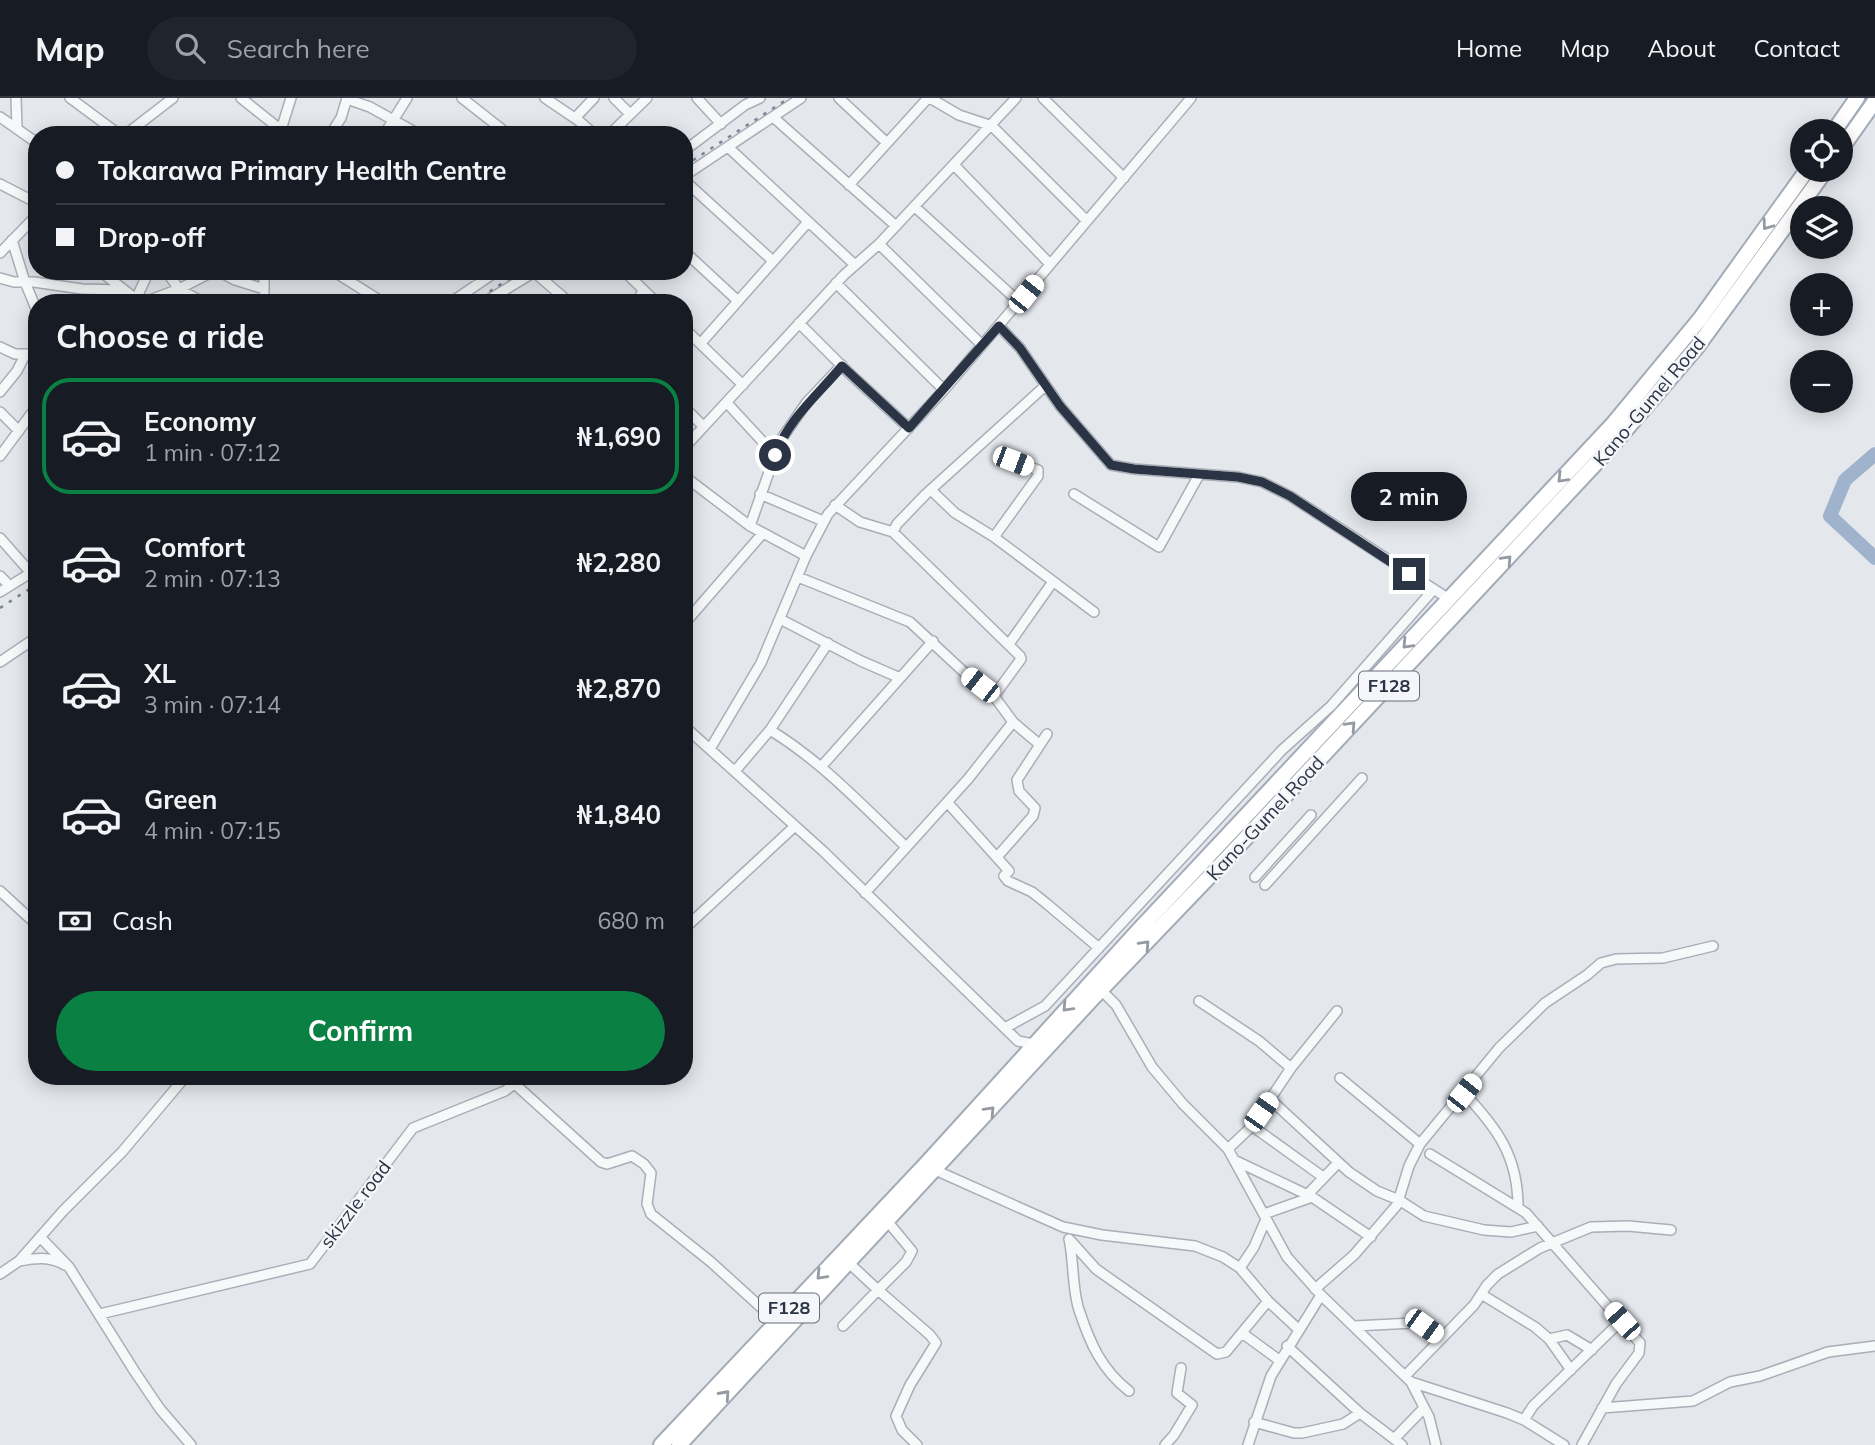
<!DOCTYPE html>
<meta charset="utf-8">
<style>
body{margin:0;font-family:Mulish,sans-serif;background:#20242c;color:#f1f3f6;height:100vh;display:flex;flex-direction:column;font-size:26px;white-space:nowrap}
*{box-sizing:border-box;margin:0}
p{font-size:23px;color:#9ea1a6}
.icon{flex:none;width:38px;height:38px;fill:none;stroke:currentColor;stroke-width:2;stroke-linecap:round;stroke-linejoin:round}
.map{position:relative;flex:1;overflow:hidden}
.sheet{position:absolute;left:28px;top:196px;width:665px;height:791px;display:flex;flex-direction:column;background:#171b24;border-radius:28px;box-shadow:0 4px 18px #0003}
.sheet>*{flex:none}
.guide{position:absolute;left:28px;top:28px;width:665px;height:154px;border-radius:28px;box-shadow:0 4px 18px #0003;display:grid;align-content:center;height:154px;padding:0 28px;background:#171b24}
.buttons{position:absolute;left:1790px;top:21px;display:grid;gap:14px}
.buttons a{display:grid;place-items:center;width:63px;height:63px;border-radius:50%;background:#171b24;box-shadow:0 4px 18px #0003;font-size:35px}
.end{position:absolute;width:32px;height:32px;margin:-16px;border:9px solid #2b3445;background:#fff;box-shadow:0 0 0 4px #fff}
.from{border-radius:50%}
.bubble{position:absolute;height:49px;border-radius:24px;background:#171b24;box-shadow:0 4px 18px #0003;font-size:23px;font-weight:700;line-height:49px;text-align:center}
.car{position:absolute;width:21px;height:42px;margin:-21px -10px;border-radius:9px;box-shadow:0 0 5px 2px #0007;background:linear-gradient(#fff 24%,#345 0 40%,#fff 0 76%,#345 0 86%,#fff 0)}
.guide b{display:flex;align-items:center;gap:24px;height:66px;font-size:26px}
.guide b+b{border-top:2px solid #363941}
.guide i{width:18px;height:18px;background:#f1f3f6}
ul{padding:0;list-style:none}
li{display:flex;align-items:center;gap:21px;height:116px;margin:0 14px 10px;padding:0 14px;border:4px solid transparent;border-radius:28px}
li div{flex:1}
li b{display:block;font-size:26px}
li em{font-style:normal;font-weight:700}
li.on{border-color:#0b8043}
li>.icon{width:63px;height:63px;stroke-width:1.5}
h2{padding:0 28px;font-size:32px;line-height:84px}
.pay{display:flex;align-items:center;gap:18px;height:77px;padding:0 28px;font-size:26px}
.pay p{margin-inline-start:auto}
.action{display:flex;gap:14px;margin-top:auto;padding:14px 28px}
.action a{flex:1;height:80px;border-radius:42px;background:#0b8043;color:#fff;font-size:28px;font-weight:700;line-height:80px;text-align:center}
header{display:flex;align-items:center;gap:42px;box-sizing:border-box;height:98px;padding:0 35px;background:#171b24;border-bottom:2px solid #363941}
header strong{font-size:33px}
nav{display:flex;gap:38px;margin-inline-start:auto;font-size:24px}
.search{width:490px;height:63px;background:#20242c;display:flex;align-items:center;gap:18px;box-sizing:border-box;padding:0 24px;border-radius:38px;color:#9ea1a6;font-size:26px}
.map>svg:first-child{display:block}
</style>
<header>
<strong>Map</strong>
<div class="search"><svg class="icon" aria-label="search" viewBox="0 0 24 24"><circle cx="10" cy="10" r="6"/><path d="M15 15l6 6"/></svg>Search here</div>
<nav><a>Home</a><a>Map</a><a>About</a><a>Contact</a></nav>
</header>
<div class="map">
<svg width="1875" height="1347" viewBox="0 0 1875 1347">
<rect width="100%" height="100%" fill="#e4e7ec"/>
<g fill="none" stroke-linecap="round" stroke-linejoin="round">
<path stroke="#9fb4cc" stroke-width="14" d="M1875,356L1845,382L1830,418L1875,460"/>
<defs>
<path id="minor" d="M16,0L17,30
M70,0L120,37
M241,0L281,32
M462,0L509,37
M545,0L579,23L595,37
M614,0L630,16
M697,0L721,26
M839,0L887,45
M930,0L959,17L992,28L1087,123
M1043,0L1124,80
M347,1L370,9L420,37
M0,19L37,45
M773,19L896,128
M575,20L594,0
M280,35L291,0
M125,37L173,0
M330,37L341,20L347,0
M384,37L407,0
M609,37L647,0
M729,50L855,167
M684,53L745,7L760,0
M955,68L1050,166
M684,78L801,0
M684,82L773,163
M0,86L37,105
M849,87L928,0
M915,109L1019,204
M12,142L25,184L37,213
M879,146L982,247
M684,153L738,203
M0,155L37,117
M100,173L141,205
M166,173L179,191L204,205
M218,173L235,182L264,191
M333,173L384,205
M473,173L482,183
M624,173L657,205
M534,174L570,205
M0,180L14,184H34L82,191L124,192
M237,181L262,173
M836,185L944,292
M136,201L149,173
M142,205L179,191L214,173
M264,205V173
M450,205L497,173
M483,205L536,173
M637,205L643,192
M799,225L849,275L909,330
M999,228L1020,250L1060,308L1111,367L1134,371L1238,379L1262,384L1290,398L1449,501
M684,230L743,287
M701,245L808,124
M0,249L15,256H37
M0,294L17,273L25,257
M727,305L775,357
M684,309L703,328
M0,314L19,333
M684,350L844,177L879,146L1016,0
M0,358L37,308
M684,378L750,428L806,458
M931,392L955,415L994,439L1094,514
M760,396L823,423
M1074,396L1159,449L1199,377
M835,407L860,424L893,434L1020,558L1021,561L994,598
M750,428L780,343L807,304L842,267
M893,434L897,426L926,396L1045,288
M994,439L1038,378V372L1013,363
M0,440L31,475
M0,478L6,484
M798,479L910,524L966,576L994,598L1013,624L1039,646
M0,494L37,471
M780,521L861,563L900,580
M684,526L763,435
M1009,546L1052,485
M0,564L37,539
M684,628L823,753L1018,943L1033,946
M770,632C821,663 862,707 905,748
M710,651L761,565L806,458L828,416L944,292L1191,0
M821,669L933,543
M735,673L770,632L828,545
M947,704L1009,773L1004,778L1008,783L1032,794L1047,806L1099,850
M997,759L1033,718L1035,710L1019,693L1017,682L1047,636
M1255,779L1311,717
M1265,787L1362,680
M0,793L37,827
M865,795L968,681L1013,624
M684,831L795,728
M1102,893L1116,907L1152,969L1183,1006L1228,1051L1287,1159L1321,1197L1411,1284L1429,1319L1436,1347
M1199,903L1259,943L1291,970
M1005,930L1045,908L1282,652L1331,608L1434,491
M506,978L601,1064L607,1066L632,1058L644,1066L651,1075L647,1106L651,1116L711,1164L777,1224
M1340,980L1420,1046
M1464,995C1497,1030 1518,1058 1518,1109
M1270,1001L1349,1074L1377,1093L1399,1102L1424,1118L1484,1132L1511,1134L1538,1128
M1252,1028L1323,1079
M1228,1051L1252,1028L1291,970L1337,913
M1430,1056L1526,1115L1640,1245L1639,1255L1616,1286L1582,1347
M1234,1062L1312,1099L1371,1139
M935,1072L1063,1129L1102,1137L1195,1148L1223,1159L1240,1170L1268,1203L1298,1231
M1307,1097L1338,1065
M1264,1116L1312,1099
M41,1140L69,1169L135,1274L160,1311L191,1347
M1069,1141C1074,1163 1072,1191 1079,1212C1090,1245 1101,1271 1129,1293
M1070,1142L1096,1171L1217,1256L1226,1254L1268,1203
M19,1163C36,1160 49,1158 65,1167
M849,1165L878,1192L906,1164L912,1153L888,1124
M1240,1170L1254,1149L1266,1121
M0,1176L19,1163L63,1113L122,1054L186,978
M1315,1191L1354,1157L1397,1107L1409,1068L1420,1046L1499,950L1545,905L1587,877L1601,865L1616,861L1663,860L1713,848
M1481,1196L1535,1229L1549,1241L1571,1272
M100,1216L310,1166L413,1030L505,993L525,978
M843,1228L878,1192L930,1237L936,1245L910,1287L896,1318L902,1332L917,1347
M1355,1228L1413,1225L1424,1228L1441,1241
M1242,1235L1279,1262
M1549,1241L1567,1237L1592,1252
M1287,1248L1360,1315L1402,1347
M1405,1278L1474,1207L1487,1187L1498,1176L1540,1150L1591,1129L1628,1128L1671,1132
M1411,1284L1507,1315L1524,1322L1564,1347
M1602,1310L1693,1303L1730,1284L1760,1278L1828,1254L1875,1248
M1524,1322L1533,1308L1621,1223
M1254,1324L1294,1335H1302L1343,1326L1360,1315
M1394,1341L1424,1310
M1165,1347L1174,1337L1192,1307L1177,1295L1181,1270
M1248,1347L1271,1278L1321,1197"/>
<path id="primary" d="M1834,33L1857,0
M1841,51L1875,3
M661,1347L926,1066L1137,834L1613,326L1700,221L1807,72
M679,1347L1092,901L1228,759L1611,349L1697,249L1826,72"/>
</defs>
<use href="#minor" stroke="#a9aeb7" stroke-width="12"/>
<use href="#primary" stroke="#a3abb8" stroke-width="18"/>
<use href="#minor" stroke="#f7f8fa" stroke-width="9"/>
<use href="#primary" stroke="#fff" stroke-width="14"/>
<path stroke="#7d8696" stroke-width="2.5" stroke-dasharray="3.5 7" stroke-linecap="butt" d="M684,68L789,0
M472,205L521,173
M0,510L37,486"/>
</g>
<defs><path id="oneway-chevron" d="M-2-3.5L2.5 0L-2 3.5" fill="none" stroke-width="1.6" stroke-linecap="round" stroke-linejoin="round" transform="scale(1.75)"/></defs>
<g stroke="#959aa2">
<use href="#oneway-chevron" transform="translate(1767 127) rotate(126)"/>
<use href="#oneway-chevron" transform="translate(1562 380) rotate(134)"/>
<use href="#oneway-chevron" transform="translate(1507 462) rotate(-47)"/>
<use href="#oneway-chevron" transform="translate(1407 546) rotate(133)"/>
<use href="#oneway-chevron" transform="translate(1351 628) rotate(-47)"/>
<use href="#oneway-chevron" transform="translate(1145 847) rotate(-47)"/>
<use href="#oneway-chevron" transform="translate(1067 909) rotate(133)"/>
<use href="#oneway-chevron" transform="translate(990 1013) rotate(-47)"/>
<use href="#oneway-chevron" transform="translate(821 1177) rotate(134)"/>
<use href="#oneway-chevron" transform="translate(725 1297) rotate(-48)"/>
</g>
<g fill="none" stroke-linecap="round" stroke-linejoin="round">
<path stroke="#2b3445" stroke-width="9" d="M775,357C790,319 817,298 842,268L909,330L999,228L1020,250L1060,308L1111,367L1134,371L1238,379L1262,384L1290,398L1409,476"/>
</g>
<g text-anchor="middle" stroke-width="5" stroke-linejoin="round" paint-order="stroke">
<g fill="#f4f6f9" stroke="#676e7b" stroke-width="2">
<rect x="1359" y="573.5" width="60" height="29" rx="5"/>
<rect x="759" y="1195.5" width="60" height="29" rx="5"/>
</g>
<g font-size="18" font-weight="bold" fill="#2b3445">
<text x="1389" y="594">F128</text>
<text x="789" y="1216">F128</text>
</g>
<g font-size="19" fill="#2b3445" stroke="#f4f6f9">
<text transform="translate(1649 303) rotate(-50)" y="7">Kano-Gumel Road</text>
<text transform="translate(1265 720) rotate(-47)" y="7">Kano-Gumel Road</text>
<text transform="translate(355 1106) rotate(-53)" y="7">skizzle road</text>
</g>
</g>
</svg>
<div class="buttons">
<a><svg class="icon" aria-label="locate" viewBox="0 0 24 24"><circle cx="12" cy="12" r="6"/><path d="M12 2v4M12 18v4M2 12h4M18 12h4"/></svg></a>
<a><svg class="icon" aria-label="layers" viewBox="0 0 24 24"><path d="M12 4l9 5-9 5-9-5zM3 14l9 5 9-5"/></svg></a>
<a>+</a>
<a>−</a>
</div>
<i class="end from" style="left:775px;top:357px"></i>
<i class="end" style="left:1409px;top:476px"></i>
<div class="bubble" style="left:1351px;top:374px;width:116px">2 min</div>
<i class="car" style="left:1026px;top:196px;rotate:39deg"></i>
<i class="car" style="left:1013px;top:363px;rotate:111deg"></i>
<i class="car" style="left:980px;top:587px;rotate:308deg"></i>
<i class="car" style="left:1464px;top:995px;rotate:38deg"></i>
<i class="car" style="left:1261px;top:1014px;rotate:35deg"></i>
<i class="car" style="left:1622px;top:1223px;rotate:318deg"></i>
<i class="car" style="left:1424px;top:1228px;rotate:126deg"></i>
<div class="guide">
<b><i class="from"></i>Tokarawa Primary Health Centre</b>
<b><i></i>Drop-off</b>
</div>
<section class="sheet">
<h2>Choose a ride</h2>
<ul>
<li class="on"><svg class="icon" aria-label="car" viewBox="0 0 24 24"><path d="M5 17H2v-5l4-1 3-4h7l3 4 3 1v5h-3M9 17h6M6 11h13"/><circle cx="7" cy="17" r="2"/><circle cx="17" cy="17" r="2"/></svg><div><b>Economy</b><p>1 min · 07:12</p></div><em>₦1,690</em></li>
<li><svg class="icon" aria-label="car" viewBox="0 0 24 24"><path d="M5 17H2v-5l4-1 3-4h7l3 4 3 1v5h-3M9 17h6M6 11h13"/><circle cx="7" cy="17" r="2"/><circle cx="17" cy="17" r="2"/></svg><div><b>Comfort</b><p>2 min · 07:13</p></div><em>₦2,280</em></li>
<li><svg class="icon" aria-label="car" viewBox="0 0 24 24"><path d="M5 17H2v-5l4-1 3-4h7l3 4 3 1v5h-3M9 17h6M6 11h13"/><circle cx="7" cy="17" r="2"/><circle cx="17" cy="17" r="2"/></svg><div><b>XL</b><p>3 min · 07:14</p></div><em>₦2,870</em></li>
<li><svg class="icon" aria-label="car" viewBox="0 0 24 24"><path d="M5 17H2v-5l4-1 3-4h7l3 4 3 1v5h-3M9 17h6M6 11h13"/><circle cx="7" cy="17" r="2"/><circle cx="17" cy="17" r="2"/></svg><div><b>Green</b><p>4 min · 07:15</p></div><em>₦1,840</em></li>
</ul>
<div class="pay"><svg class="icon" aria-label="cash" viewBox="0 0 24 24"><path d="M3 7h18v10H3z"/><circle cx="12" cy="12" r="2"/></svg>Cash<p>680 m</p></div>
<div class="action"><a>Confirm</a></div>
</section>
</div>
